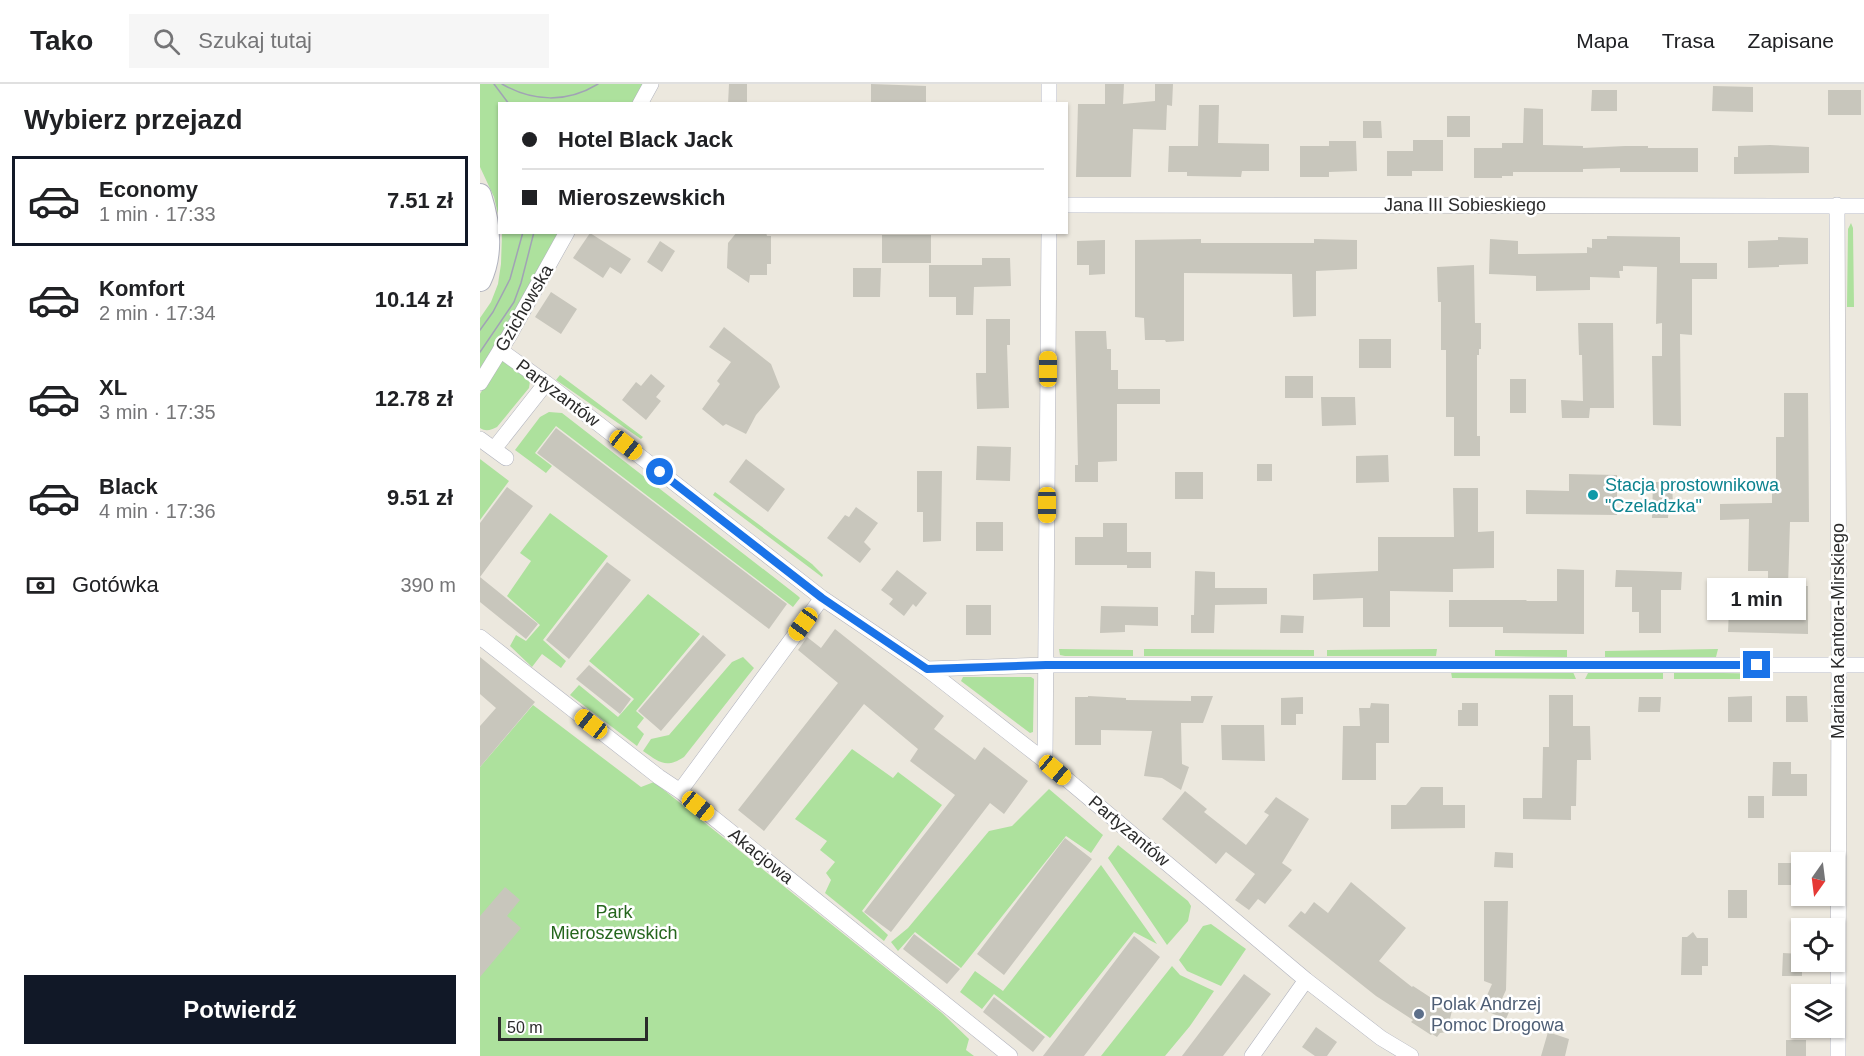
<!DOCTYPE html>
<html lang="pl">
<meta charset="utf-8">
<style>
body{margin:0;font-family:Arial,sans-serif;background:#f6f6f6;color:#202124;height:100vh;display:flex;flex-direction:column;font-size:22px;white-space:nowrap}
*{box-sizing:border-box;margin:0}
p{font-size:20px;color:#757577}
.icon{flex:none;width:33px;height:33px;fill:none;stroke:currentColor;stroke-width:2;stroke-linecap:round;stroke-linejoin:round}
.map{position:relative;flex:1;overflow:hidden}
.details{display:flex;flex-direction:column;background:#fff;width:480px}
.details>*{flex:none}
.banner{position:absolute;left:18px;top:18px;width:570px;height:132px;border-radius:0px;box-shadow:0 2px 4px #0004;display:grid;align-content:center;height:132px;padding:0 24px;background:#fff}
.needle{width:39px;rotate:194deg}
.fabs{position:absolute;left:1311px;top:768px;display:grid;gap:12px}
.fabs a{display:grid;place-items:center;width:54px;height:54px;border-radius:0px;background:#fff;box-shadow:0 2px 4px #0004;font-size:30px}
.scale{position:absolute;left:18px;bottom:15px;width:150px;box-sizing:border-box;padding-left:6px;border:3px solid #2b2b2b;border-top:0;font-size:16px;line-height:21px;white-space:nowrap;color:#2b2b2b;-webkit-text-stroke:4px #fff;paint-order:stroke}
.end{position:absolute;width:27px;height:27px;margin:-14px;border:8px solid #1a73e8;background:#fff;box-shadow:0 0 0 3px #fff}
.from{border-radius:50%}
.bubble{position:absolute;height:42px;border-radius:0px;background:#fff;box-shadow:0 2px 4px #0004;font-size:20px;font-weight:700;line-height:42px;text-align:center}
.car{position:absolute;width:18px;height:36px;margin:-18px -9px;border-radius:8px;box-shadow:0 0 4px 2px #0007;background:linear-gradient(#f5c518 24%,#345 0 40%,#f5c518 0 76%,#345 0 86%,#f5c518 0)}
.banner b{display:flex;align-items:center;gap:21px;height:57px;font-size:22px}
.banner b+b{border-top:2px solid #e0e0e0}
.banner i{width:15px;height:15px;background:#202124}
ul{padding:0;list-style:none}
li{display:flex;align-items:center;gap:18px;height:90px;margin:0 12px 9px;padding:0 12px;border:3px solid transparent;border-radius:0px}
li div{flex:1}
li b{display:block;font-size:22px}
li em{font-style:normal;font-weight:700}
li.on{border-color:#111827}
li>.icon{width:54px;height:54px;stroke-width:1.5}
h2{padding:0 24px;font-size:27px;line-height:72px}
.pay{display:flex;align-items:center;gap:15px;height:66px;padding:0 24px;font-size:22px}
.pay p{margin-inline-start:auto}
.action{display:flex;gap:12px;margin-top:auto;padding:12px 24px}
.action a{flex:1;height:69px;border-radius:0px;background:#111827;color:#fff;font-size:24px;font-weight:700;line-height:69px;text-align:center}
header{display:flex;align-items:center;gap:36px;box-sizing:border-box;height:84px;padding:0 30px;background:#fff;border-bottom:2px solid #e0e0e0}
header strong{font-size:28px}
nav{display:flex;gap:33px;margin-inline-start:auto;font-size:21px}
.search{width:420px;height:54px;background:#f6f6f6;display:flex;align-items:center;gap:15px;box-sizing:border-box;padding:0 21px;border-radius:0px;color:#757577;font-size:22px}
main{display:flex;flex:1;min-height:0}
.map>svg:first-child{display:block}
</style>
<header>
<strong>Tako</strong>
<div class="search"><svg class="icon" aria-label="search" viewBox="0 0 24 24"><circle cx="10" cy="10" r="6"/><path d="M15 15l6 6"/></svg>Szukaj tutaj</div>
<nav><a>Mapa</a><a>Trasa</a><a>Zapisane</a></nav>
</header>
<main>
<section class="details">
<h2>Wybierz przejazd</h2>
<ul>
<li class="on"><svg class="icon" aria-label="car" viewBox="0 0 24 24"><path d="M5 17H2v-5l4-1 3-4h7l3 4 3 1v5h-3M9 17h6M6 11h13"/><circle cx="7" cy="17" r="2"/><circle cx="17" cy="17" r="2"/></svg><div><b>Economy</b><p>1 min · 17:33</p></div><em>7.51 zł</em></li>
<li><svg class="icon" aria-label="car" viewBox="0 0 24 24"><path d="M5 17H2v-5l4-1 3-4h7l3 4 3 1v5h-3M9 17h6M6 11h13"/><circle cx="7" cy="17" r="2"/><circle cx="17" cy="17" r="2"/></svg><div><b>Komfort</b><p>2 min · 17:34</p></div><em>10.14 zł</em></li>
<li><svg class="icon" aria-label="car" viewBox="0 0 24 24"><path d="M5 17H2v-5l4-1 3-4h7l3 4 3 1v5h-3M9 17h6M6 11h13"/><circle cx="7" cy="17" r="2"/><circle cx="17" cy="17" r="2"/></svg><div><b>XL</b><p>3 min · 17:35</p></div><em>12.78 zł</em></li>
<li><svg class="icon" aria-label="car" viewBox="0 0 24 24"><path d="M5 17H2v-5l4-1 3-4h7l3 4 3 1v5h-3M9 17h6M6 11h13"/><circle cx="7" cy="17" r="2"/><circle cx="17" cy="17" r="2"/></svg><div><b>Black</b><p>4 min · 17:36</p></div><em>9.51 zł</em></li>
</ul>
<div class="pay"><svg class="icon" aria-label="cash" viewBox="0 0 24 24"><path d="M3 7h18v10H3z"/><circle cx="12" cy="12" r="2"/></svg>Gotówka<p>390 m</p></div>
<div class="action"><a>Potwierdź</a></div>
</section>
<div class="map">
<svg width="1384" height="972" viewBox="0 0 1384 972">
<rect width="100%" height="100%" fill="#ece8de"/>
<path fill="#ade19d" d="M0,0H166L155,19L20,20L19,134L14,113L0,83Z
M1371,139L1373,144L1374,223H1367L1368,145Z
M22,149H81L0,289V234L11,218L18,200L21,180Z
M20,275L45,291L50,297L49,304L17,343C11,346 6,348 0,344V310Z
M80,291L163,353L161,355L76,296Z
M69,328L82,329L318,512L320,514L313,523L76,342L55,369L72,382L66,389L35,366L60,333Z
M0,375L29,397L0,436Z
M235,408L332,480L343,491L342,493L233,411Z
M70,429L128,472L63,556L86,577L81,584L62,570L52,583L30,562L36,551L46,557L60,541L27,512L51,477L40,469Z
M168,510L220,550L156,627L164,634L157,643L164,650L157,662L90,611L99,601L138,633L154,615L109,577Z
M579,565L653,566V572H585L580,571Z
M664,565L834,566V572H664Z
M957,565L956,572H847V566Z
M1238,565L1236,573H1125V567Z
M1015,566H1087V573L1015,572Z
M263,573L274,584L204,673C186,685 179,678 163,667L171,655L189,651L252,578Z
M971,588H1093L1096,595L972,594Z
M1194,588L1292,590L1293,595H1194Z
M1108,589H1183V595H1105Z
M483,593H551L554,595L553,648L550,649L481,597Z
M53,621L161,703L174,698L462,929L489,955L486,966L494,972H0V683Z
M372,665L413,694L418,688L462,721L382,827L408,851L404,857L345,809L351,796L346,789L355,778L340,766L347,757L315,735Z
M569,705L623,751L611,769L586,752L481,884L435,848L418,867L411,858L428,844L509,747L532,742Z
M638,761L708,817L711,822L708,837L687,861L628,774Z
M621,781L677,860L654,848L570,954L514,910L502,925L480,908L495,887L523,907Z
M731,840L766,865L741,902L707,887L699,876L723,842Z
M692,882L700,891L734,907L710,942L685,972H621Z"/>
<path fill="#c8c6bc" d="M249,0H267V20H248Z
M391,0L446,2V20H391Z
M625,0H644L643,20L675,17V0H693L692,22L687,21L686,46L653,45L651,93H596L598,20H625Z
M1233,2L1273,3V28L1232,27Z
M1112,6H1137V27H1111Z
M1348,6H1381V31H1348Z
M719,21H739L738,59L789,60V87H762L761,93L707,92V88H688L689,62H718Z
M1044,24L1063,25V61L1103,62V64L1145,62H1168V64H1218V88H1140V84L1103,85V88H1033V92H1022V94H994V64H1022V59H1043Z
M967,32H990V53H967Z
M883,37H901L902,54H883Z
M933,56H963V87H932V92H907V67H933Z
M849,57H876L877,87L849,88V93H820V62H849Z
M1290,61L1329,63V89L1254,90V73H1258V62Z
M257,148H286L287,152H291V180H287V191H270L269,199L247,184L248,159Z
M110,149L151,175L141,190L130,183L123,194L93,174Z
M402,151H451V179H402Z
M1127,152L1200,153V179H1237V195H1212V251L1200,250L1201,342L1173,341L1172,272H1182V239L1176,240L1177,183L1143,182V187H1139L1140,194L1110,193V206L1056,207V192L1009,190L1010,155L1038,157V170L1107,169V163L1112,164V155H1127Z
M1298,153L1328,154V180L1299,181V183L1268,184V157L1298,156Z
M721,155V159H834V155L877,156V185L836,187V232L813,233L812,190L704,189V257L686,258L685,256H665L664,234L655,233V156Z
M625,156V190L609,191V181H597V157Z
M180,157L195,167L182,188L167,178Z
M502,174H530L531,202L494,203L493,231H476V213H449V181H502Z
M994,181L995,239H1001V265H999V271H997V352H1000V372H974V333H966V266H961V218H958L957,183Z
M373,184H401L400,213H373Z
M71,208L97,225L81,250L55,233Z
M506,235H530V261H527L529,324L497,325L496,289H506Z
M1098,239H1133L1134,324H1110L1109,334H1082L1081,316L1103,317L1102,271H1099Z
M244,243L291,280L300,303L276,331L266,350L246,340L243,342L222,325L240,300L237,297L251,278L229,263Z
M595,247H626L627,265H631V286H638V305H680V320H637V377L618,378V398H595V381H598Z
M879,255H911V284H879Z
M171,290L185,302L176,313L181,317L166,336L142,316L156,298L161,302Z
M805,292H833V314H805Z
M1030,295H1046V329H1030Z
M1304,309H1328L1329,438H1310L1308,502H1328V550L1248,548L1249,525H1288V487H1268L1269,435L1240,436V420L1292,419V400H1296V353H1304Z
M841,313H875L876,341L842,342Z
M76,344L307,520L289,545L57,369Z
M497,362L531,363L530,397L496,396Z
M908,371L909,398L876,399V372Z
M266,375L305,405L288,428L249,398Z
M777,380H792V397H777Z
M437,387H462L461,457L443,458V428H437Z
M695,388H723V415H695Z
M1089,390L1137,391V431L1046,430V406L1089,407Z
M1173,398H1192L1193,422H1189L1188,434H1172Z
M27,403L53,422L0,493L58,540L46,555L0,518V439Z
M973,404H998V448L1014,447V484L973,485V508L910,507V543H883V514L833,516V490L898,487V453H974Z
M376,423L398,439L384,458L391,465L380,479L347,454L365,431L369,433Z
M496,438H523V467H496Z
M623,439H647V468H671V484H647V481H595V453H623Z
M127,478L151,496L89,575L66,556Z
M1077,485L1104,486V550L1023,549V543H969V516H1046L1047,517H1077Z
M417,486L447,509L436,523L433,520L424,532L409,520L413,515L401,506Z
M1136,486L1202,488L1201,506H1181V549H1159V528H1152V503H1135Z
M715,487L735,488V504H787V520L735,521L734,549H711V531H714Z
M486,521H511V551H486Z
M621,522L678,523V542L645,541V548L620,549Z
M801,531L824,532L823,549H800Z
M355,545L464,632L454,645L495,676L504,663L548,697L524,730L510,719L411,848L384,828L475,711L430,677L438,665L384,620L284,747L258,726L358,599L318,566L327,553L341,564Z
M223,551L246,571L181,647L158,627Z
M0,573L55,618L0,683V642L16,624L0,610Z
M109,581L151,615L140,630L96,595Z
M1069,611H1093V642H1110L1111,676H1097L1096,722H1091V736L1043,735V714H1062L1063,663H1069Z
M608,612L646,614V616L711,617V612H733L723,639H701L702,680L709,683L701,706L682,694L664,692L672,647L621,646V661H595V613H608Z
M1272,612V638H1248V613Z
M1306,612H1327L1328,638H1306Z
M823,613V630H816V641H801V614Z
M1159,613H1181L1180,628H1158Z
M891,619L909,620V659H896V696H862L863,642H880L879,624H890Z
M982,619H998V642H978V626H982Z
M741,641H784L785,677L742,676Z
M1293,678H1311V690H1327V712H1292Z
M941,703H963V721H985V744L911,745V721H926Z
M705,707L727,725L724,728L766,761L789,731L784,728L796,713L829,735L802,779L812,786L785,820L778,815L769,826L755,816L775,790L746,768L736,780L682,735Z
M1268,712H1284V734H1268Z
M585,754L612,775L524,891L497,870Z
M1015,768L1033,769V784L1014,783Z
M1298,779H1322V801H1298Z
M871,798L926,844L899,877L932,903L933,902L956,917L958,913L973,922L967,948L960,949L957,953L952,950L951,951L931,938L933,936L896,912L808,842L821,827L825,830L834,818L848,829Z
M25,803L40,816L27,832L41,844L0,893V832Z
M1248,806H1267V834H1248Z
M1004,817H1028L1026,906L1021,917L1032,921L1026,935L1001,925L1012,900L1004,897Z
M1213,848L1217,854H1228V882H1222V891H1201L1202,853H1207Z
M434,850L480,885L467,900L423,865Z
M654,852L680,873L604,972H563Z
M1303,869L1322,870V892H1302Z
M764,890L791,910L743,972H702Z
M514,913L565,953L553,968L503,928Z
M836,943L857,958L847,972H835L822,963Z
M1068,948L1089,955L1085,972H1061Z
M1306,956H1326V972H1306Z"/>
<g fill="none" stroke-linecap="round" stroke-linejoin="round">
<defs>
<path id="street" d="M160,20L171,0
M569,20V0
M586,121L1384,122
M1357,121L1359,566L1358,972
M20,266L66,299L342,514L447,585L565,677L826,896L901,954L931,972
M0,299L29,252L87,148
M0,355L26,374
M14,365L66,299
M0,553L179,693L200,707L530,972
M447,585L566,581H1384
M565,677L569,148
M200,707L342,514
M772,972L826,896"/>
<path id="secondary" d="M0,111C9,139 13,169 0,196"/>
</defs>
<use href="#street" stroke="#b1b3be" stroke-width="16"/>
<use href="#secondary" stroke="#b1b3be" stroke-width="24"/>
<use href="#street" stroke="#fff" stroke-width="15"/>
<use href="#secondary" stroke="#fff" stroke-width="22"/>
<path stroke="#a1a2b5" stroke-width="1.5" d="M14,0L29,20
M22,0C53,18 87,19 118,0
M0,246L13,228L30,195L43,148
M0,268L34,218L41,199L54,148"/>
</g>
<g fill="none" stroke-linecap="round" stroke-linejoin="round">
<path stroke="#1a73e8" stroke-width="8" d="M180,388L342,514L447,585L566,581H1277"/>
</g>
<circle fill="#0f9aa8" stroke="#fff" stroke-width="2" cx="1113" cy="411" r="6"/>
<circle fill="#5c6f8a" stroke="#fff" stroke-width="2" cx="939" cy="930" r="6"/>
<g text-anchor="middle" stroke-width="5" stroke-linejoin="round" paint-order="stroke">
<g font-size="18" fill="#2b2b2b" stroke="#fff">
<text x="985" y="127">Jana III Sobieskiego</text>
<text transform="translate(44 224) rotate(-60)" y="6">Gzichowska</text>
<text transform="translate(78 309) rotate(37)" y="6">Partyzantów</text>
<text transform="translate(1358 547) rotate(-90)" y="6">Mariana Kantora-Mirskiego</text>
<text transform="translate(649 747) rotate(40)" y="6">Partyzantów</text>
<text transform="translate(281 772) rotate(39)" y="6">Akacjowa</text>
</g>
<g font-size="18" fill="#0d838f" stroke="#fff" text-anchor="start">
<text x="1125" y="407">Stacja prostownikowa<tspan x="1125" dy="21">"Czeladzka"</tspan></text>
</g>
<g font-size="18" fill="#25661d" stroke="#fff">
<text x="134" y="834">Park<tspan x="134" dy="21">Mieroszewskich</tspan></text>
</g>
<g font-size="18" fill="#4e5e75" stroke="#fff" text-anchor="start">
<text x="951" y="926">Polak Andrzej<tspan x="951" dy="21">Pomoc Drogowa</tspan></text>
</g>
</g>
</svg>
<div class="fabs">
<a><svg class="needle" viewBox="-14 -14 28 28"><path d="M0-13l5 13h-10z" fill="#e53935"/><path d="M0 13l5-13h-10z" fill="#757577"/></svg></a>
<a><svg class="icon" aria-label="locate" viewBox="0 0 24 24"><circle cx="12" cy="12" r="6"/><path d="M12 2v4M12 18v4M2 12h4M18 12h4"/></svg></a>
<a><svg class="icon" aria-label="layers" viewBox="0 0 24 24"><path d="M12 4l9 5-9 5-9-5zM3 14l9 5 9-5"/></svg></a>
</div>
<div class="scale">50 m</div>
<i class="end from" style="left:180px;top:388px"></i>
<i class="end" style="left:1277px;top:581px"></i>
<div class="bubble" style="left:1227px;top:494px;width:99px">1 min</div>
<i class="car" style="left:568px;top:285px;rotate:0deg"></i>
<i class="car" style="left:146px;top:361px;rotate:128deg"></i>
<i class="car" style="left:567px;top:421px;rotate:180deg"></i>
<i class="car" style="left:323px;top:540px;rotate:216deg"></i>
<i class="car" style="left:111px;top:640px;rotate:308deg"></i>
<i class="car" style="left:575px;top:686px;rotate:130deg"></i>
<i class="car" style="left:218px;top:722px;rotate:129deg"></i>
<div class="banner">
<b><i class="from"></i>Hotel Black Jack</b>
<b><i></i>Mieroszewskich</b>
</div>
</div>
</main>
